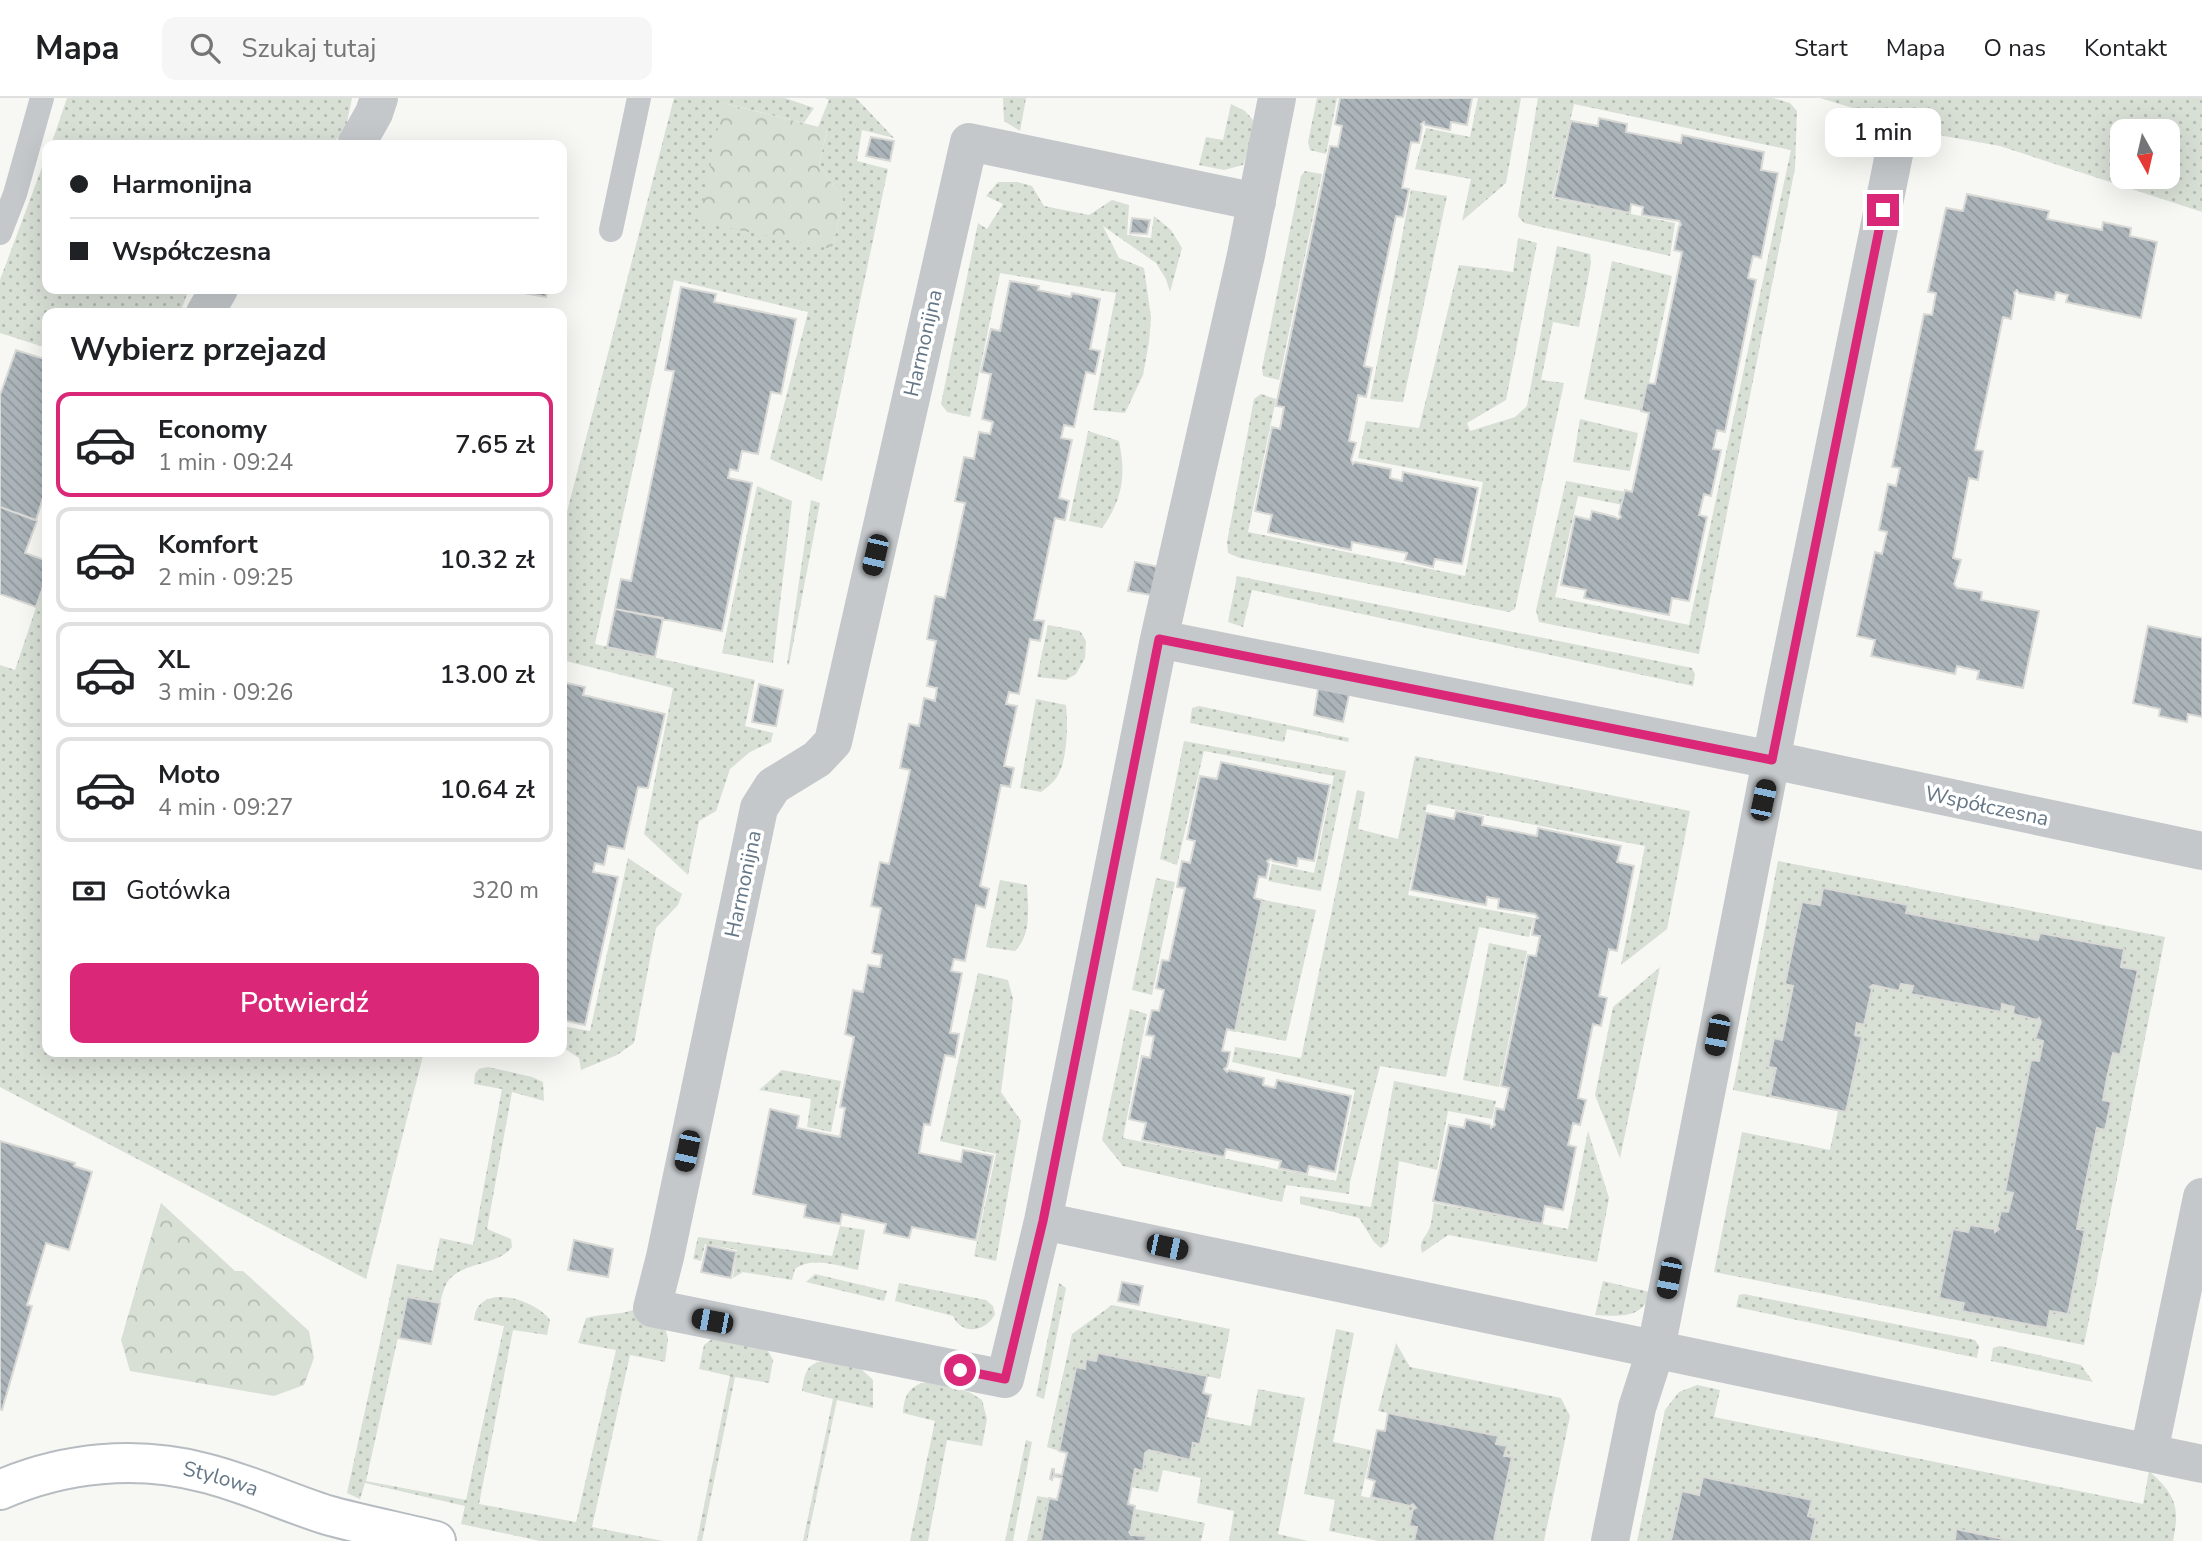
<!DOCTYPE html>
<html lang="pl">
<meta charset="utf-8">
<style>
body{margin:0;font-family:"Nunito Sans",sans-serif;background:#f6f6f6;color:#202124;height:100vh;display:flex;flex-direction:column;font-size:26px;white-space:nowrap}
*{box-sizing:border-box;margin:0}
p{font-size:23px;color:#757577}
.icon{flex:none;width:38px;height:38px;fill:none;stroke:currentColor;stroke-width:2;stroke-linecap:round;stroke-linejoin:round}
.map{position:relative;flex:1;overflow:hidden}
.details{position:absolute;left:42px;top:210px;width:525px;height:749px;display:flex;flex-direction:column;background:#fff;border-radius:14px;box-shadow:0 7px 28px #0002}
.details>*{flex:none}
.top-card{position:absolute;left:42px;top:42px;width:525px;height:154px;border-radius:14px;box-shadow:0 7px 28px #0002;display:grid;align-content:center;height:154px;padding:0 28px;background:#fff}
.needle{width:46px;rotate:172deg}
.tools{position:absolute;left:2110px;top:21px;display:grid;gap:14px}
.tools a{display:grid;place-items:center;width:70px;height:70px;border-radius:14px;background:#fff;box-shadow:0 7px 28px #0002;font-size:35px}
.end{position:absolute;width:32px;height:32px;margin:-16px;border:9px solid #db2777;background:#fff;box-shadow:0 0 0 4px #fff}
.from{border-radius:50%}
.bubble{position:absolute;height:49px;border-radius:14px;background:#fff;box-shadow:0 7px 28px #0002;font-size:23px;font-weight:600;line-height:49px;text-align:center}
.car{position:absolute;width:21px;height:42px;margin:-21px -10px;border-radius:9px;box-shadow:0 0 5px 2px #0007;background:linear-gradient(#222 24%,#8ab4d8 0 40%,#222 0 76%,#8ab4d8 0 86%,#222 0)}
.top-card b{display:flex;align-items:center;gap:24px;height:66px;font-size:26px}
.top-card b+b{border-top:2px solid #e0e0e0}
.top-card i{width:18px;height:18px;background:#202124}
ul{padding:0;list-style:none}
li{display:flex;align-items:center;gap:21px;height:105px;margin:0 14px 10px;padding:0 14px;border:4px solid #e0e0e0;border-radius:14px}
li div{flex:1}
li b{display:block;font-size:26px}
li em{font-style:normal;font-weight:600}
li.current{border-color:#db2777}
li>.icon{width:63px;height:63px;stroke-width:1.5}
h2{padding:0 28px;font-size:32px;line-height:84px}
.pay{display:flex;align-items:center;gap:18px;height:77px;padding:0 28px;font-size:26px}
.pay p{margin-inline-start:auto}
.action{display:flex;gap:14px;margin-top:auto;padding:14px 28px}
.action a{flex:1;height:80px;border-radius:14px;background:#db2777;color:#fff;font-size:28px;font-weight:600;line-height:80px;text-align:center}
header{display:flex;align-items:center;gap:42px;box-sizing:border-box;height:98px;padding:0 35px;background:#fff;border-bottom:2px solid #e0e0e0}
header strong{font-size:33px}
nav{display:flex;gap:38px;margin-inline-start:auto;font-size:24px}
.search{width:490px;height:63px;background:#f6f6f6;display:flex;align-items:center;gap:18px;box-sizing:border-box;padding:0 24px;border-radius:14px;color:#757577;font-size:26px}
.map>svg:first-child{display:block}
</style>
<header>
<strong>Mapa</strong>
<div class="search"><svg class="icon" aria-label="search" viewBox="0 0 24 24"><circle cx="10" cy="10" r="6"/><path d="M15 15l6 6"/></svg>Szukaj tutaj</div>
<nav><a>Start</a><a>Mapa</a><a>O nas</a><a>Kontakt</a></nav>
</header>
<div class="map">
<svg width="2202" height="1443" viewBox="0 0 2202 1443">
<defs>
<pattern id="grass-dots" width="8" height="8" patternUnits="userSpaceOnUse" patternTransform="scale(1.75)"><rect width="8" height="8" fill="#d8dfd5"/><path d="M2 2h.1M6 6h.1" fill="none" stroke="#b3bab2" stroke-width="1.8" stroke-linecap="round"/></pattern>
<pattern id="forest-crowns" width="20" height="18" patternUnits="userSpaceOnUse" patternTransform="scale(1.75)"><rect width="20" height="18" fill="#d8dfd5"/><path d="M2 6a3 3 0 1 1 6 0M12 15a3 3 0 1 1 6 0" fill="none" stroke="#b3bab2"/></pattern>
<pattern id="building-back-hatch" width="6" height="6" patternUnits="userSpaceOnUse" patternTransform="scale(1.75)"><rect width="6" height="6" fill="#abb4b9"/><path d="M-1 5l2 2M0 0l6 6M5-1l2 2" fill="none" stroke="#8f979c"/></pattern>
</defs>
<rect width="100%" height="100%" fill="#f7f7f4"/>
<path fill="url(#grass-dots)" fill-rule="evenodd" d="M67,0H352L345,34L330,47H51Z
M674,0H785L814,10L804,25L723,5L832,151L843,102L819,66L827,32L818,29L829,2L825,0H856L894,40L862,32L857,63L888,71L822,383L770,361L808,214L674,182L595,546L755,582L745,628L773,635L771,644L750,654L730,671L716,713L699,723L688,777L644,736L673,590L562,562V433Z
M1003,0H1026L1020,33L1004,23Z
M1317,0H1337L1326,56L1310,52L1308,44Z
M1478,0H1521L1506,85L1462,123L1471,81L1415,71L1426,30L1470,39Z
M1538,0H1773L1790,5L1797,13L1795,70L1699,556L1539,524L1536,512L1566,383L1626,394L1623,407L1578,398L1555,499L1689,527L1791,52L1574,6L1552,100L1675,125L1670,158L1524,125L1518,118Z
M1820,0H2202V114L2000,48L1944,38ZM2123,33H2168V79H2123Z
M1231,6L1245,13L1253,22L1251,45L1243,67L1224,72L1199,67L1206,39L1223,42Z
M47,56V191H189L180,215H47V250L0,235V182Z
M1305,73L1322,76L1279,282L1263,278L1262,270L1301,78Z
M998,84H1017L1032,88L1044,108L1089,117L1112,102L1129,107L1127,137L1151,140L1154,118L1171,132L1182,150L1170,194L1166,181L1156,165L1103,128L1119,160L1144,170L1151,219L1149,244L1143,277L1125,315L1093,312L1116,195L1000,175L970,319L947,314L941,306L978,125L987,131L1003,106L986,98Z
M1411,92L1447,98L1403,304L1370,301Z
M1518,140L1537,145L1506,302L1467,325L1470,333L1515,319L1527,308L1557,148L1590,156L1591,165L1579,229L1553,224L1541,282L1564,285L1515,511L1509,514L1240,460L1228,455L1227,444L1254,301L1261,296L1276,301L1248,434L1465,478L1483,384L1358,360L1366,323L1419,330L1459,167L1513,174Z
M1612,163L1672,178L1643,313L1584,301Z
M1580,321L1638,335L1630,373L1573,364Z
M1088,333L1119,343C1126,377 1123,401 1102,430L1069,423Z
M757,388L792,403L773,565L722,555Z
M811,402L820,405L789,567L787,566Z
M47,477V954H424L366,1181L0,989V567L15,572Z
M1237,478L1692,570L1695,576L1693,588L1252,492L1243,529L1228,524Z
M1048,527L1080,533L1086,543L1085,560L1076,576L1066,582L1037,579Z
M1036,601L1066,607C1068,628 1068,667 1054,683C1050,687 1045,691 1041,694L1020,690Z
M1199,608L1349,640L1348,644L1287,631L1284,644L1190,625L1192,610Z
M1184,643L1346,673L1321,793L1268,783L1272,766L1314,775L1334,678L1204,653L1177,767L1160,761Z
M1415,658L1690,713L1667,831L1621,867L1645,748L1427,706L1408,797L1534,820L1529,839L1479,829L1446,979L1380,968L1350,1084L1349,1096L1286,1087L1282,1104L1123,1068L1102,1042L1130,911L1147,916L1123,1040L1336,1083L1355,992L1232,964L1235,949L1301,960L1357,692L1365,694L1358,731L1398,741Z
M628,760L682,796L678,807L656,830L634,945L617,957L581,972L579,960L562,949V928L590,933Z
M1778,763L2165,839L2084,1247L1714,1174L1742,1034L1830,1052L1838,1013L1733,992Z
M1156,780L1175,784L1152,897L1132,892Z
M1000,782L1027,787C1028,808 1032,837 1015,853L986,849Z
M1253,800L1316,812L1286,943L1228,932Z
M1489,845L1527,853L1499,989L1463,982Z
M1660,869L1620,1060L1595,997L1613,909Z
M978,875L1008,882L1013,901L1001,994L1021,1023L996,1163L974,1158L996,1056L940,1043Z
M488,969L532,979L543,984L544,1003L512,994L487,1131L511,1141L512,1149C498,1168 463,1163 448,1183C444,1189 442,1198 440,1205L407,1199L366,1383L466,1402L504,1228L474,1222C477,1183 535,1201 550,1222L547,1237L513,1232L479,1406L576,1424L616,1252L578,1245L586,1220C603,1215 619,1218 635,1211L664,1225L668,1241L665,1264L630,1257L592,1429L663,1443H540L461,1426L465,1408L365,1385L360,1401L347,1395L397,1166L433,1173L440,1140L473,1147L502,991L474,986L475,976L479,971Z
M782,972L841,983L831,1034L807,1029L811,1001L759,992Z
M1394,983L1496,1003L1492,1021L1448,1013L1437,1072L1399,1063L1388,1144L1381,1150L1374,1144L1359,1120L1300,1106V1098L1371,1109Z
M1588,1033L1609,1100L1597,1164L1448,1137L1422,1155C1418,1142 1426,1140 1430,1129C1432,1121 1433,1113 1434,1105L1568,1131Z
M840,1128L865,1132L858,1172C838,1168 813,1158 795,1171L792,1182L743,1174L733,1180L737,1152L705,1146L701,1163L693,1161L698,1139L832,1158Z
M815,1176L887,1193L884,1203L806,1184Z
M1603,1183L1650,1194C1644,1222 1617,1218 1595,1217Z
M899,1185L986,1202L993,1208L995,1216C986,1234 962,1238 953,1218L895,1203Z
M1059,1185L1066,1190L1044,1301L1036,1298Z
M1744,1196L1975,1242L1979,1248L1977,1260L1736,1209L1739,1197Z
M1112,1207L1230,1231L1220,1281L1098,1255L1096,1263L1086,1261L1085,1271L1076,1270L1059,1353L1047,1349L1072,1236Z
M1336,1231L1354,1235L1333,1344L1371,1352L1361,1398L1410,1408L1413,1406L1416,1410L1409,1428L1417,1429L1414,1443H1378L1329,1433L1335,1402L1304,1396Z
M712,1241L766,1249L773,1262L769,1285L735,1279L702,1443H697L730,1278L699,1271L704,1247Z
M1396,1245L1410,1269L1561,1300L1570,1318L1544,1443H1494L1511,1359L1504,1358L1506,1348L1496,1346L1497,1338L1378,1313Z
M2000,1248L2081,1267L2093,1284L1991,1263L1993,1250Z
M830,1262L861,1271L873,1282V1310L837,1302L807,1443H803L833,1301L802,1293C805,1271 808,1264 830,1262Z
M931,1284L969,1294L982,1302L987,1321L982,1348L947,1342L928,1443H910L935,1323L903,1315C904,1296 911,1285 931,1284Z
M1697,1287L1720,1292L1714,1319L2143,1406L2149,1373C2176,1397 2180,1409 2173,1443H1637L1665,1312L1679,1294Z
M1258,1291L1305,1300L1278,1436L1308,1443H1229L1234,1413L1197,1405L1201,1380L1163,1372L1158,1394L1131,1389L1135,1371L1143,1372L1145,1355L1149,1352L1190,1362L1193,1345L1201,1346L1206,1319L1251,1328Z
M1026,1342L1032,1344L1013,1443H1005Z
M1037,1398L1049,1400L1041,1443H1027Z
M1135,1411L1205,1425L1201,1443H1145L1146,1438L1131,1437L1129,1434L1131,1432Z"/>
<path fill="url(#forest-crowns)" d="M723,5L827,31L819,66L843,102L832,151L699,124Z
M161,1105L235,1173H243L309,1233L314,1260L304,1287L274,1298L130,1273L121,1242Z"/>
<path fill="url(#building-back-hatch)" stroke="#d9d9d6" stroke-width="2" d="M1340,0H1472L1467,27L1451,24L1450,32L1425,27L1424,24L1421,26L1422,29L1419,45L1411,44L1402,90L1409,91L1403,119L1396,118L1364,268L1372,270L1366,299L1358,297L1349,343L1356,345L1351,362L1353,366L1355,364L1391,371L1390,380L1402,383L1403,374L1478,390L1462,466L1435,461L1433,469L1405,462L1407,455L1352,444L1351,452L1268,434L1272,417L1255,413L1272,329L1280,331L1284,309L1276,308L1330,48L1338,49L1342,28L1335,26Z
M1599,20L1627,26L1626,34L1681,45L1682,37L1764,54L1761,72L1778,75L1761,160L1753,158L1748,180L1756,182L1725,334L1717,332L1713,351L1721,352L1711,398L1704,396L1699,417L1707,419L1689,503L1672,500L1669,517L1584,500L1586,492L1561,487L1575,418L1590,422L1592,413L1615,419L1618,421L1621,419L1619,416L1625,392L1632,394L1649,315L1641,313L1647,285L1655,286L1682,154L1674,152L1679,128L1681,127L1679,123L1642,117L1643,109L1631,106L1630,115L1554,99L1571,23L1598,28Z
M871,39L894,43L890,63L866,58Z
M1967,96L2049,113L2047,121L2102,132L2103,124L2131,130L2130,138L2157,144L2141,220L2066,204L2068,197L2056,194L2054,202L2019,195L2017,192L2014,195L2015,198L2011,221L2003,219L1975,352L1983,353L1978,382L1969,380L1953,460L1961,462L1954,486L1957,490L1982,494L1981,502L2039,513L2023,590L1977,581L1979,573L1957,568L1955,576L1871,558L1875,542L1857,538L1875,454L1882,456L1887,434L1879,432L1888,386L1896,388L1900,370L1892,369L1924,216L1932,217L1936,195L1928,194L1946,110L1963,113Z
M1132,120L1150,122L1147,136L1130,135Z
M1010,183L1039,188L1038,192L1071,199L1072,195L1100,201L1090,251L1100,253L1095,276L1086,274L1074,329L1064,327L1061,340L1072,342L1059,400L1069,403L1065,422L1055,420L1034,522L1044,523L1040,543L1030,541L1019,596L1009,594L1006,606L1017,608L1004,668L1014,670L1010,689L1001,687L980,788L989,791L985,810L976,807L965,863L954,861L951,873L962,875L950,935L959,936L955,959L945,957L930,1027L924,1026L919,1055L961,1064L963,1052L993,1058L976,1142L912,1129L909,1140L884,1135L886,1126L842,1116L840,1126L804,1119L806,1107L753,1096L770,1011L799,1018L797,1030L840,1039L845,1010L840,1009L854,939L845,936L853,892L863,894L868,867L880,869L882,857L872,855L881,810L871,808L880,764L889,766L910,672L900,670L909,626L919,628L924,600L935,603L937,590L927,588L936,543L927,541L935,498L945,500L965,405L955,403L964,359L974,361L979,334L990,336L993,324L982,321L991,276L981,274L991,231L1000,233Z
M681,189L716,196L714,204L796,221L781,296L771,294L758,356L742,353L738,373L730,371L728,380L752,385L722,533L615,511L621,481L631,483L674,273L665,272Z
M502,191H548L546,199Z
M16,252L47,262V387L36,422L0,409V297Z
M0,409L37,423L25,455L47,463V477L36,509L0,496Z
M1135,464L1164,470L1157,498L1128,493Z
M615,511L663,520L655,559L607,549Z
M2148,528L2202,540V619L2188,616L2187,624L2159,618L2160,611L2133,605Z
M562,584L585,589L583,597L665,616L648,690L638,689L624,751L608,748L604,767L595,765L593,774L618,779L585,927L562,922Z
M1319,585L1350,593L1343,624L1314,617Z
M759,586L783,592L776,628L752,624Z
M1221,664L1330,687L1314,763L1298,760L1297,768L1273,763L1271,761L1267,763L1269,766L1266,780L1259,778L1254,800L1262,802L1235,933L1227,931L1222,953L1230,954L1227,969L1224,971L1227,974L1229,972L1264,980L1263,987L1275,990L1277,982L1351,998L1335,1074L1309,1068L1307,1076L1279,1070L1281,1063L1226,1051L1224,1059L1142,1042L1146,1025L1129,1021L1142,958L1150,960L1154,938L1146,937L1152,912L1159,913L1164,892L1156,890L1162,862L1169,863L1185,790L1177,789L1182,763L1190,765L1195,743L1187,741L1200,678L1217,681Z
M1456,713L1483,719L1482,727L1537,738L1538,730L1621,748L1617,764L1634,768L1617,853L1609,851L1599,898L1607,900L1601,928L1593,926L1578,1000L1586,1002L1580,1027L1573,1025L1568,1047L1576,1049L1563,1112L1545,1108L1542,1126L1433,1103L1449,1027L1464,1030L1466,1021L1490,1027L1491,1030L1495,1027L1494,1024L1496,1010L1504,1012L1509,990L1501,988L1528,857L1536,858L1540,838L1532,837L1535,821L1538,820L1535,816L1498,810L1499,801L1487,799L1486,807L1411,792L1426,715L1454,721Z
M1823,790L1908,807L1906,815L1974,829L2038,842L2040,835L2124,851L2121,869L2138,872L2120,957L2113,955L2107,980L2103,1002L2111,1004L2105,1032L2097,1030L2081,1108L2077,1131L2085,1132L2068,1216L2050,1213L2047,1230L1962,1213L1964,1205L1939,1200L1953,1131L1968,1134L1970,1127L1994,1131L1995,1134L1999,1131L1997,1129L2001,1113L2008,1114L2013,1095L2005,1093L2031,962L2039,963L2043,943L2035,941L2041,924L2039,920L2037,922L2013,916L2014,909L2002,906L2001,914L1911,896L1913,888L1901,886L1899,893L1873,887L1870,889L1872,891L1864,927L1857,925L1855,937L1862,939L1846,1014L1770,998L1776,970L1768,969L1774,940L1782,942L1793,888L1785,886L1802,804L1820,807Z
M0,1043L75,1065L74,1068L92,1074L69,1152L46,1145L27,1207L32,1208L2,1312L0,1311Z
M574,1142L613,1151L608,1179L568,1172Z
M707,1147L736,1154L731,1180L701,1174Z
M1122,1184L1143,1188L1139,1207L1118,1203Z
M407,1199L440,1205L431,1246L399,1240Z
M1098,1255L1207,1278L1203,1295L1211,1297L1200,1346L1193,1345L1190,1362L1149,1352L1145,1355L1143,1373L1135,1371L1128,1406L1135,1408L1131,1432L1129,1434L1131,1437L1146,1438L1145,1443H1041L1049,1400L1057,1402L1062,1380L1053,1378L1052,1382L1050,1381L1052,1371H1054V1376L1062,1377L1067,1355L1059,1353L1076,1269L1085,1271L1086,1261L1096,1263Z
M1388,1315L1498,1338L1496,1346L1507,1348L1504,1358L1512,1359L1494,1443H1414L1417,1429L1409,1428L1413,1411L1416,1410L1413,1406L1410,1408L1371,1399L1375,1383L1367,1380L1377,1332L1385,1333Z
M1703,1379L1812,1402L1808,1418L1816,1420L1811,1443H1671L1682,1393L1699,1397Z
M1956,1431L2012,1443H1955Z"/>
<g fill="none" stroke-linecap="round" stroke-linejoin="round">
<defs>
<g id="secondary">
<path id="s1" d="M0,1392C64,1364 137,1357 205,1375C246,1385 286,1404 327,1417C363,1427 400,1434 436,1443"/>
</g>
</defs>
<use href="#secondary" stroke="#b6bcc0" stroke-width="42"/>
<path stroke="#c4c8cb" stroke-width="24" d="M611,132L639,0
M0,135L15,96L42,0"/>
<path stroke="#c4c8cb" stroke-width="38" d="M356,47L374,15L379,0
M1257,104L969,44L833,644L817,661L773,688L759,710L665,1159L652,1210L1005,1281L1043,1123L1159,541L1246,157L1277,0
M205,215L219,191
M1159,541L1772,662L2202,753
M1043,1123L2202,1366
M2149,1354L2202,1099
M1610,1443L1637,1310L1656,1251L1784,596L1899,32"/>
<use href="#secondary" stroke="#fff" stroke-width="38"/>
</g>
<g fill="none" stroke-linecap="round" stroke-linejoin="round">
<path stroke="#db2777" stroke-width="9" d="M960,1272L1005,1281L1043,1123L1159,541L1772,662L1883,112"/>
</g>
<g text-anchor="middle" stroke-width="7" stroke-linejoin="round" paint-order="stroke">
<g font-size="21" fill="#657786" stroke="#fff">
<text transform="translate(923 245) rotate(-77)" y="7">Harmonijna</text>
<text transform="translate(1987 708) rotate(12)" y="7">Współczesna</text>
<text transform="translate(743 786) rotate(-78)" y="7">Harmonijna</text>
<text dy="7" stroke="none"><textPath href="#s1" startOffset="226">Stylowa</textPath></text>
</g>
</g>
</svg>
<div class="tools">
<a><svg class="needle" viewBox="-14 -14 28 28"><path d="M0-13l5 13h-10z" fill="#e53935"/><path d="M0 13l5-13h-10z" fill="#757577"/></svg></a>
</div>
<i class="end from" style="left:960px;top:1272px"></i>
<i class="end" style="left:1883px;top:112px"></i>
<div class="bubble" style="left:1825px;top:10px;width:116px">1 min</div>
<i class="car" style="left:875px;top:457px;rotate:193deg"></i>
<i class="car" style="left:1763px;top:702px;rotate:12deg"></i>
<i class="car" style="left:1717px;top:937px;rotate:191deg"></i>
<i class="car" style="left:687px;top:1053px;rotate:192deg"></i>
<i class="car" style="left:1167px;top:1149px;rotate:102deg"></i>
<i class="car" style="left:1669px;top:1180px;rotate:191deg"></i>
<i class="car" style="left:712px;top:1223px;rotate:281deg"></i>
<div class="top-card">
<b><i class="from"></i>Harmonijna</b>
<b><i></i>Współczesna</b>
</div>
<section class="details">
<h2>Wybierz przejazd</h2>
<ul>
<li class="current"><svg class="icon" aria-label="car" viewBox="0 0 24 24"><path d="M5 17H2v-5l4-1 3-4h7l3 4 3 1v5h-3M9 17h6M6 11h13"/><circle cx="7" cy="17" r="2"/><circle cx="17" cy="17" r="2"/></svg><div><b>Economy</b><p>1 min · 09:24</p></div><em>7.65 zł</em></li>
<li><svg class="icon" aria-label="car" viewBox="0 0 24 24"><path d="M5 17H2v-5l4-1 3-4h7l3 4 3 1v5h-3M9 17h6M6 11h13"/><circle cx="7" cy="17" r="2"/><circle cx="17" cy="17" r="2"/></svg><div><b>Komfort</b><p>2 min · 09:25</p></div><em>10.32 zł</em></li>
<li><svg class="icon" aria-label="car" viewBox="0 0 24 24"><path d="M5 17H2v-5l4-1 3-4h7l3 4 3 1v5h-3M9 17h6M6 11h13"/><circle cx="7" cy="17" r="2"/><circle cx="17" cy="17" r="2"/></svg><div><b>XL</b><p>3 min · 09:26</p></div><em>13.00 zł</em></li>
<li><svg class="icon" aria-label="car" viewBox="0 0 24 24"><path d="M5 17H2v-5l4-1 3-4h7l3 4 3 1v5h-3M9 17h6M6 11h13"/><circle cx="7" cy="17" r="2"/><circle cx="17" cy="17" r="2"/></svg><div><b>Moto</b><p>4 min · 09:27</p></div><em>10.64 zł</em></li>
</ul>
<div class="pay"><svg class="icon" aria-label="cash" viewBox="0 0 24 24"><path d="M3 7h18v10H3z"/><circle cx="12" cy="12" r="2"/></svg>Gotówka<p>320 m</p></div>
<div class="action"><a>Potwierdź</a></div>
</section>
</div>
